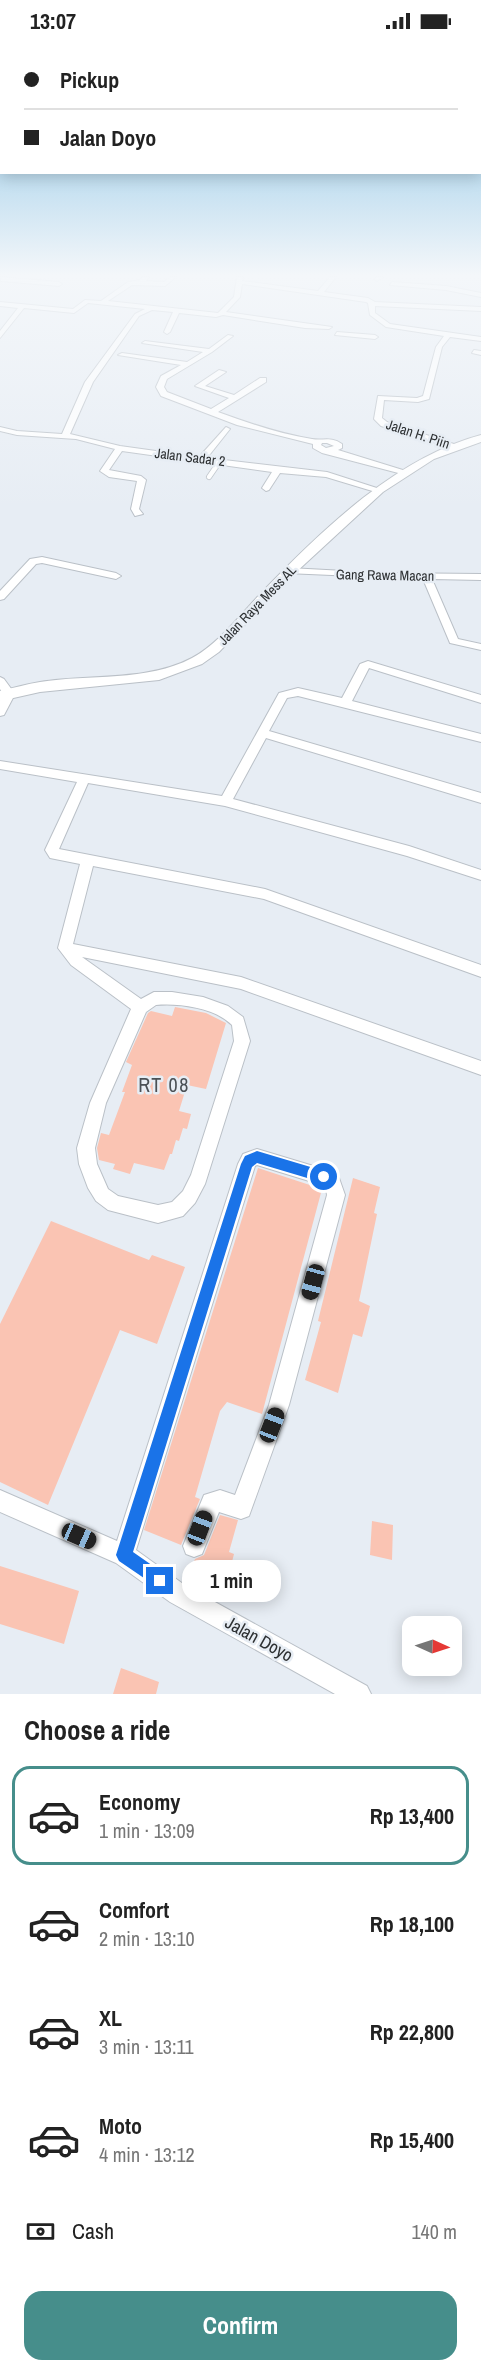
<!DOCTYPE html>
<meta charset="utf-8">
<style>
body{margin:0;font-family:"Archivo Narrow",sans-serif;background:#f6f6f6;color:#222;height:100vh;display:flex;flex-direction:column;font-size:22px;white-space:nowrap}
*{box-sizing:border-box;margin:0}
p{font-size:20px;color:#767676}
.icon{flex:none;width:33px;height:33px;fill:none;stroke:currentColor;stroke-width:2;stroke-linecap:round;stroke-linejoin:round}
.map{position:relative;height:1652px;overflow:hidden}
.details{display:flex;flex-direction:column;background:#fff;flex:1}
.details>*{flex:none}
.top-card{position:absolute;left:0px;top:0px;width:482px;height:132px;box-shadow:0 3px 15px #0003;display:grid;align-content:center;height:132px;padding:0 24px;background:#fff}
.needle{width:39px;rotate:93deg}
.fabs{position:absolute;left:402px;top:1574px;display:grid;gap:12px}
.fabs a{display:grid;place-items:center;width:60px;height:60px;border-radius:12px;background:#fff;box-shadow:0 3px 15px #0003;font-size:30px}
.end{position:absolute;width:27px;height:27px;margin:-14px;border:8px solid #1a73e8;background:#fff;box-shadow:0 0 0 3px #fff}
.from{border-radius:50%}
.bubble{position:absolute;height:42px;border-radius:18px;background:#fff;box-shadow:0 3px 15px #0003;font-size:20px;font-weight:800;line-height:42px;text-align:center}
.car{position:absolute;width:18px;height:36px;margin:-18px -9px;border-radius:8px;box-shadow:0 0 4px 2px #0007;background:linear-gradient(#222 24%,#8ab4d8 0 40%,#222 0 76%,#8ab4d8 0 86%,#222 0)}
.top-card b{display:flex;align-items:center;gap:21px;height:57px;font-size:22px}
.top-card b+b{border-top:2px solid #e0e0e0}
.top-card i{width:15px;height:15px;background:#222}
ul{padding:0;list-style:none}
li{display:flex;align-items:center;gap:18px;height:99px;margin:0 12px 9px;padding:0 12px;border:3px solid transparent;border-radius:18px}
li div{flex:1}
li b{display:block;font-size:22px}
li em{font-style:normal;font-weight:800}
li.selected{border-color:#468e8b}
li>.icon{width:54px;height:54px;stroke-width:1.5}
h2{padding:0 24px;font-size:27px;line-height:72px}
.pay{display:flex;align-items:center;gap:15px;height:66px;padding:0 24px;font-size:22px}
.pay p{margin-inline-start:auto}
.cta{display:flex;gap:12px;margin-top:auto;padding:12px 24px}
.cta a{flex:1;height:69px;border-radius:18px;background:#468e8b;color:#fff;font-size:24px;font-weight:800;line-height:69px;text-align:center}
.status{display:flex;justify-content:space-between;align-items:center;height:42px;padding:0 30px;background:#fff;direction:ltr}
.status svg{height:16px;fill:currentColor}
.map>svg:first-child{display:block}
</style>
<div class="status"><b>13:07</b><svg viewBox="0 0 49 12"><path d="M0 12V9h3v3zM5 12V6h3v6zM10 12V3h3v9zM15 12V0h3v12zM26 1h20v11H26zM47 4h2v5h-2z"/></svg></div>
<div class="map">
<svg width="481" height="1652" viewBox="0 0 481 1652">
<rect width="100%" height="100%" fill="#e7edf4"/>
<path fill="#fac4b3" d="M175,965L206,971L226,981L206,1047L187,1043L179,1069L191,1072L187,1087L183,1086L179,1099L176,1098L172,1112H170L164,1128L134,1121L130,1132L113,1127L115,1122L99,1118L97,1106L101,1091L109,1093L125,1050H122L132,1023L126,1020L148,971L151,969L172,974Z
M258,1126L322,1147L262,1372L227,1360L220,1369L195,1455L200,1457L181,1503L144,1488Z
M353,1136L380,1145L374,1171L377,1172L359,1259L370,1264L362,1295L353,1292L338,1351L305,1338L321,1280L318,1279Z
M51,1179L149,1218L152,1213L185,1225L157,1302L120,1288L48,1463L0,1440V1282Z
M220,1473L238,1478L229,1510L234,1512L225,1547L190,1532L195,1517L204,1513Z
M372,1479L393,1483L392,1518L370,1513Z
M0,1524L79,1549L64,1602L0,1582Z
M121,1626L159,1640L156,1652H113Z"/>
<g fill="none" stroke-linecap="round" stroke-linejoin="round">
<defs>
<path id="service" d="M209,435L220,419"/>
<path id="minor" d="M0,235L59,240L62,242L59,244L1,239Z
M143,235H149L146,239L164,240L170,235H176L165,244L132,243L108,259L218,271L234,255L237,235H243L242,239L318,249L330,235H336L324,250L368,256L375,260L481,265V269L375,264V271L390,282L481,295V299L450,295L442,305L429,357L418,360L384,358L382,376L387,380L460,404L453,406L381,384L374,377L378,354L417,356L423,354L436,305L444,294L386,285L370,273L368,261L366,260L242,242L240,255L226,270L332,285L329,287L305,286L223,273L216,275L179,271L170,290L167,292L164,290L173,270L152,268L139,274L93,340L70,392L120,404L199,415L226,385L230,387L207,416L327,430L383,448L379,451L326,435L280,431L269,448L266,449L262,446L272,430L122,409L109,428L141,434L146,438L139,467L143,472L135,474L131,467L137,439L109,435L100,429L115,407L76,397L17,393L0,389V385L17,389L62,392L85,340L135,272L145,267L88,261L74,271L24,266L0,296V289L18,266L0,264V260L73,267L85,258L101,259L128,240L140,238Z
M377,235H383L377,239L374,237Z
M392,240L446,244L481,251V255L446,248L390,243Z
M337,290L375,293L378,295L375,297L335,293Z
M228,293L233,294L212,310L167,337L164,345L167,350L211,367L229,356L195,344L219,328L226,330L205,344L234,353L260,336H266V340L218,370C248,381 280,392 312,397C323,399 331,394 342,402V406L338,408L406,429V433L322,411L313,406V402L237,383L161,354L156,345L161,334L181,323L118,313L122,311L187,320L203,310L142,301L145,299L209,307ZM322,401H327L334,404L326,406L321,403Z
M474,308L481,309V313L472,311Z
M42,515L116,531L121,534L116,537L42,521L36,522L4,557L0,558V549L30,517Z
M289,526L382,531L481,532V538L432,537L458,597L481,602V608L450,601L423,537L286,531V527Z
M368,619L481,653V661L369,626L352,659L481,692V700L298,654L287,656L269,689L481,751V761L266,696L233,757L409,804L481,828V838L407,814L225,764L88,741L59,807L265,847L481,923V935L264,857L93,824L73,902L241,935L481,1019V1033L241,947L82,915L141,957L154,950H172L203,955L228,964L243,975L250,999L205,1142L195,1161L183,1174L158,1181L108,1168L96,1159L88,1146L79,1122L77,1106L90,1061L131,967L71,923L58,906L80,822L50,816L45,808L77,740L0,727V719L222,754L279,651L298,646L342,656L360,622ZM156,963C180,961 215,966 232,983L234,999L191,1133L183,1149L172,1160L158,1163L118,1154L108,1147L97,1122L95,1106L106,1061L146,970Z
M0,635L4,637L15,652L4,673L0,674V659L3,652L0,647Z
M257,1107L330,1129L339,1136L345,1153L289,1363L249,1474L241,1477L219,1470L202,1512L194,1515L186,1512L183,1504L204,1453L220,1448L235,1453L269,1363L327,1153L326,1147L319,1142L257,1123L255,1124L136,1508L186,1544L367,1644L371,1652H335L170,1560L116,1521L0,1470V1448L117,1499L238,1122L243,1112Z"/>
<path id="tertiary" d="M481,393V400L434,417L383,450L294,532L219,610L202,622L159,638L40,650L0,659V649C13,646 27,642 40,640C89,632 147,640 192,616C220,601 243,569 265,547C324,486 398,415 481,393Z"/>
</defs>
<use href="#service" stroke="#bac0c7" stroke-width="6"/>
<use href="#minor" stroke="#bac0c7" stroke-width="2"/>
<use href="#tertiary" stroke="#bac0c7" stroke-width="2"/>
<use href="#service" stroke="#fff" stroke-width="4.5"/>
<use href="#minor" fill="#fff" fill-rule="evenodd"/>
<use href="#tertiary" fill="#fff" fill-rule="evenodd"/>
</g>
<linearGradient id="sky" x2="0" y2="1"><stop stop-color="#7abce2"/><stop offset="0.5" stop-color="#f4f7fa"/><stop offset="1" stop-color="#f4f7fa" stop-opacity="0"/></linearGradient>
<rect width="481" height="466" fill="url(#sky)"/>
<path fill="#1a73e8" d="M257,1109L324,1129L329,1130L330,1135L329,1139L324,1141L257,1121L252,1125L133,1510L166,1533L168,1539L166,1545L160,1547L119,1519L116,1513L241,1122L245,1114Z"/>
<g text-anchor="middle" stroke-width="5" stroke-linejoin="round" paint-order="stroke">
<g font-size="14" fill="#2d3032" stroke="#e7edf4">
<text transform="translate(418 392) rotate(18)" y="5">Jalan H. Piin</text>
<text transform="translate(190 415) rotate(7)" y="5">Jalan Sadar 2</text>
<text transform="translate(385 533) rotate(1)" y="5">Gang Rawa Macan</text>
<text transform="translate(257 563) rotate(-46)" y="5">Jalan Raya Mess AL</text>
</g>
<g font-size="18" fill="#2d3032" stroke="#e7edf4">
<text transform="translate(259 1597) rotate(29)" y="6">Jalan Doyo</text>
</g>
<g font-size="20" letter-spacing="1.5" fill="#4b5156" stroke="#e7edf4">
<text x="164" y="1050">RT 08</text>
</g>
</g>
</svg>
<div class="fabs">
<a><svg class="needle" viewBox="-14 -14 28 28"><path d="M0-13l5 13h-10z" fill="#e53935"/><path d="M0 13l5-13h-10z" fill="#767676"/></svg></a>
</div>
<i class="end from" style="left:324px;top:1135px"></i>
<i class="end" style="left:160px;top:1539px"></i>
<div class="bubble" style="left:182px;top:1518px;width:99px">1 min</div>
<i class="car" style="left:313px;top:1240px;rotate:195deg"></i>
<i class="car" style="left:272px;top:1383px;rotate:21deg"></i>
<i class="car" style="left:200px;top:1486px;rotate:21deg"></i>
<i class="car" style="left:79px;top:1494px;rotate:114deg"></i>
<div class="top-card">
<b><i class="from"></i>Pickup</b>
<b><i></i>Jalan Doyo</b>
</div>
</div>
<section class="details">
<h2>Choose a ride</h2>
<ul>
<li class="selected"><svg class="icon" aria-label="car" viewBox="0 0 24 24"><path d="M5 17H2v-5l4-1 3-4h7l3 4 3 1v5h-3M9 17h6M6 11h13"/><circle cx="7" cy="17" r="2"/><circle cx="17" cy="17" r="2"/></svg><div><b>Economy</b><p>1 min · 13:09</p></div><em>Rp 13,400</em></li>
<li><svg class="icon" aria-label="car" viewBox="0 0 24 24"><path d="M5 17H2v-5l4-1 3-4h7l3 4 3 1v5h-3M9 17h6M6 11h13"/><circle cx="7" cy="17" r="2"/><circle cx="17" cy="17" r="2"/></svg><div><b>Comfort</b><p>2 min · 13:10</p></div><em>Rp 18,100</em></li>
<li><svg class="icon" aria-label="car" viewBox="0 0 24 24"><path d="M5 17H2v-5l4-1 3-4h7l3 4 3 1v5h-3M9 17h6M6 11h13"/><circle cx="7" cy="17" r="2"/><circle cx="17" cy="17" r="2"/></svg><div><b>XL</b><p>3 min · 13:11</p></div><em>Rp 22,800</em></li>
<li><svg class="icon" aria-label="car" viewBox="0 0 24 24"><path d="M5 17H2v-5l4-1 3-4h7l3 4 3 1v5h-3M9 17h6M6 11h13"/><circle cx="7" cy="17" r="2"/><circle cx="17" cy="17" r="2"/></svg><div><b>Moto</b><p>4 min · 13:12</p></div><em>Rp 15,400</em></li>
</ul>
<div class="pay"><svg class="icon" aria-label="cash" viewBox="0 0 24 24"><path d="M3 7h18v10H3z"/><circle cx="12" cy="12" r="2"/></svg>Cash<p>140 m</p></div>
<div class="cta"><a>Confirm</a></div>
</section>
